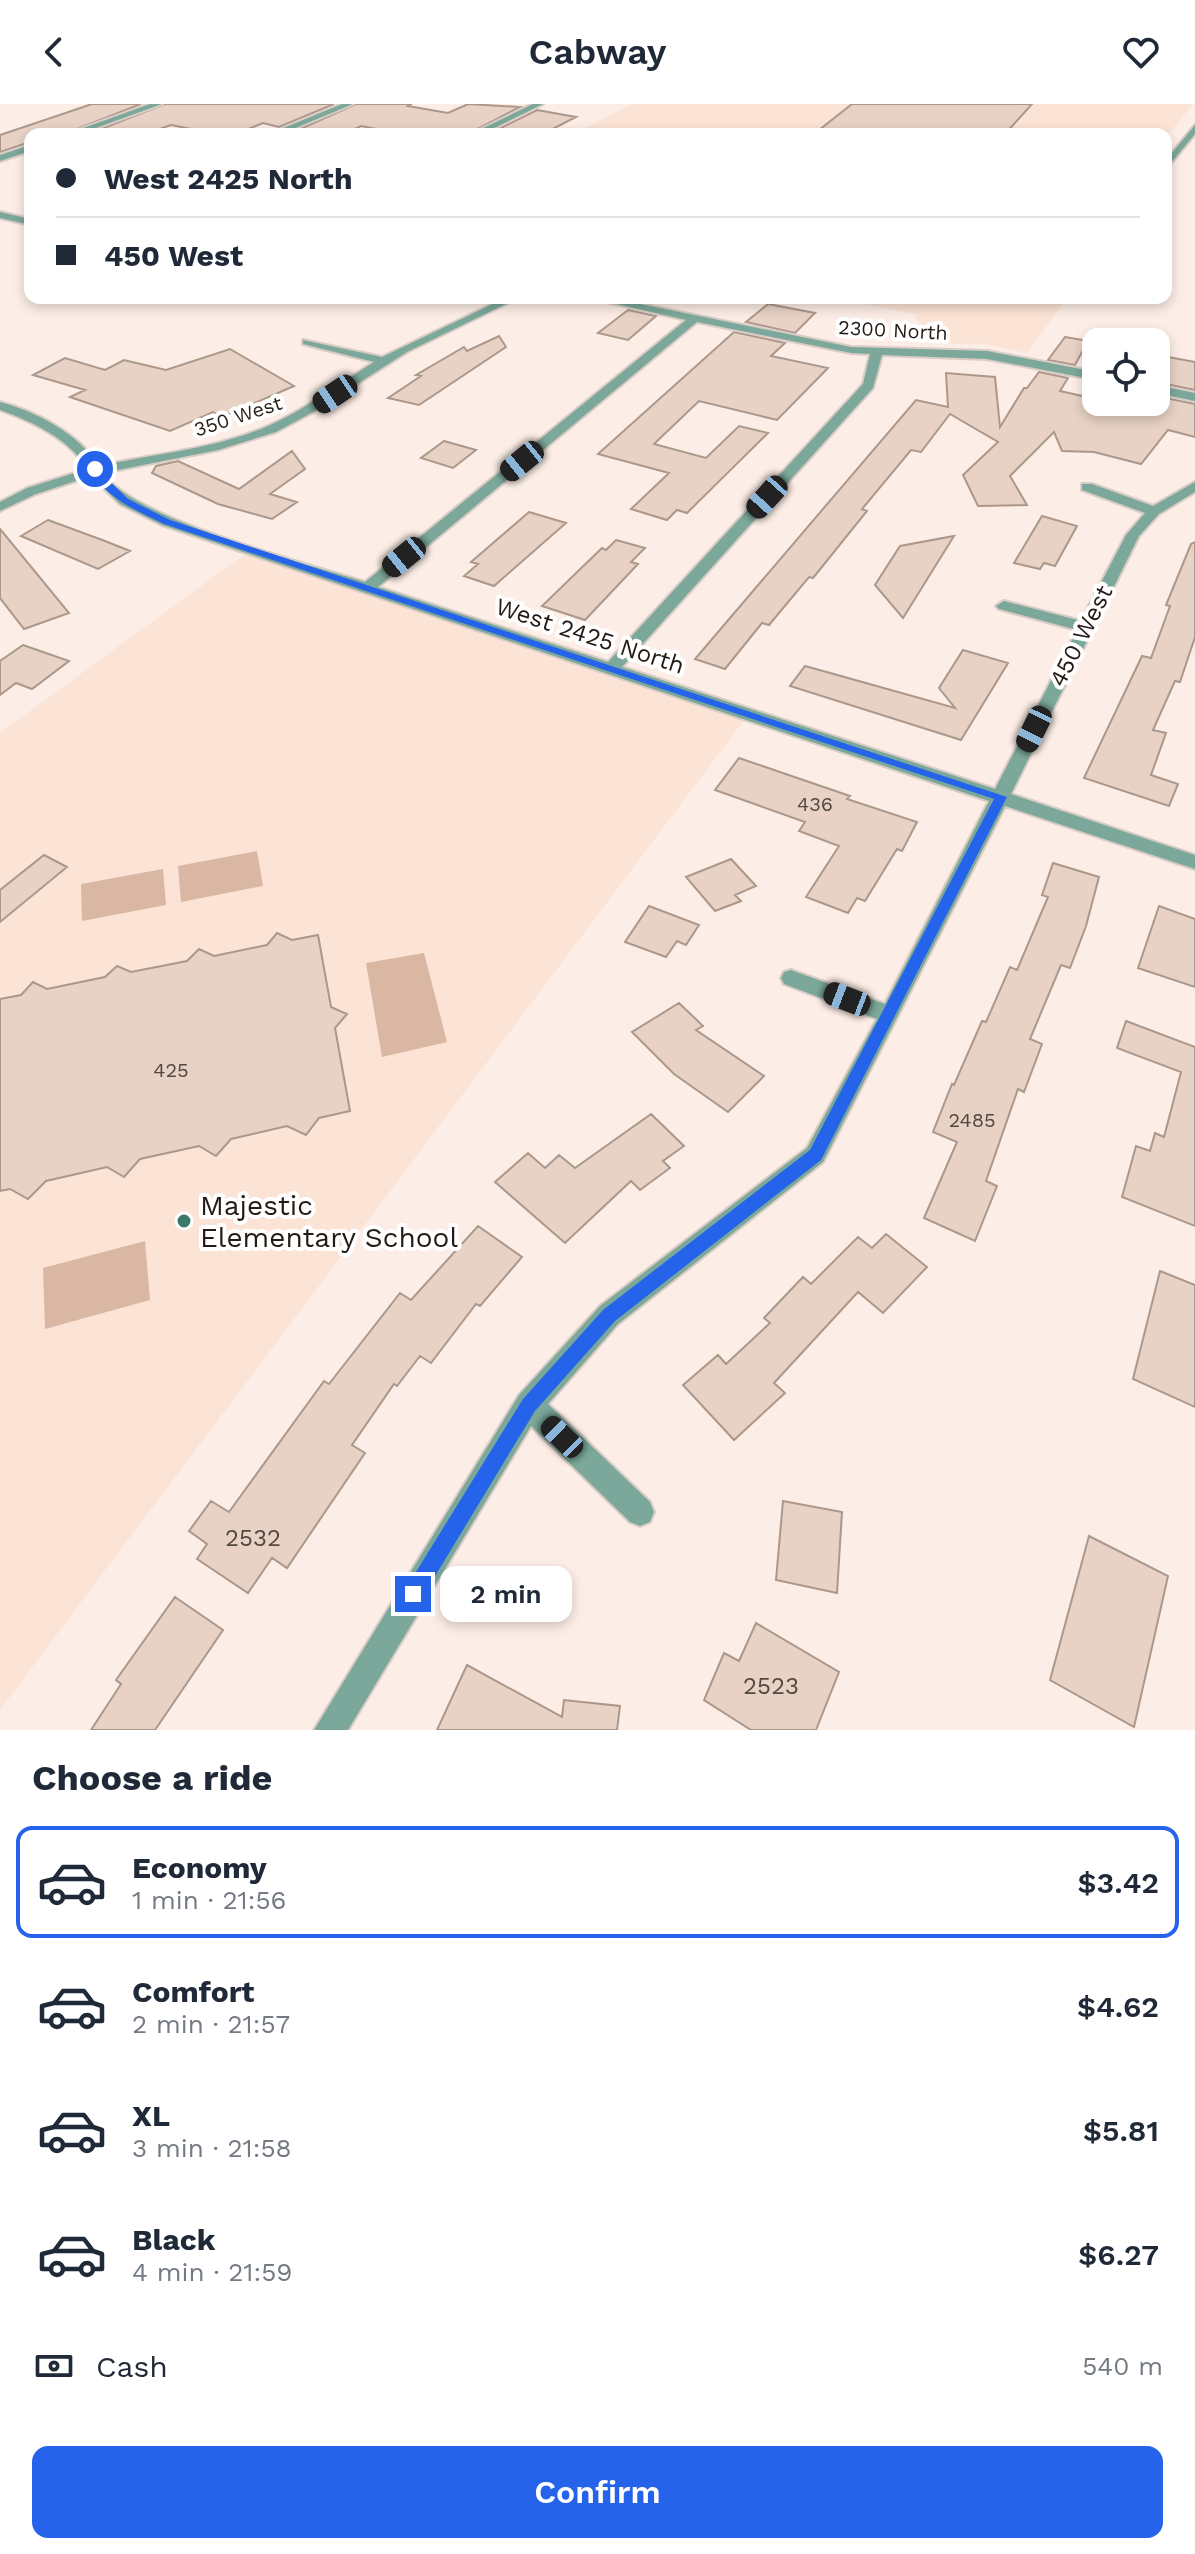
<!DOCTYPE html>
<meta charset="utf-8">
<style>
body{margin:0;font-family:"Work Sans",sans-serif;background:#f6f6f7;color:#1f2937;height:100vh;display:flex;flex-direction:column;font-size:30px;white-space:nowrap}
*{box-sizing:border-box;margin:0}
p{font-size:26px;color:#747a83}
.icon{flex:none;width:44px;height:44px;fill:none;stroke:currentColor;stroke-width:2;stroke-linecap:round;stroke-linejoin:round}
.map{position:relative;height:1626px;overflow:hidden}
.drawer{display:flex;flex-direction:column;background:#fff;flex:1}
.drawer>*{flex:none}
.guide{position:absolute;left:24px;top:24px;width:1148px;height:176px;border-radius:16px;box-shadow:0 4px 12px #0003;display:grid;align-content:center;height:176px;padding:0 32px;background:#fff}
.controls{position:absolute;left:1082px;top:224px;display:grid;gap:16px}
.controls a{display:grid;place-items:center;width:88px;height:88px;border-radius:16px;background:#fff;box-shadow:0 4px 12px #0003;font-size:40px}
.end{position:absolute;width:36px;height:36px;margin:-18px;border:10px solid #2563eb;background:#fff;box-shadow:0 0 0 4px #fff}
.from{border-radius:50%}
.bubble{position:absolute;height:56px;border-radius:16px;background:#fff;box-shadow:0 4px 12px #0003;font-size:26px;font-weight:600;line-height:56px;text-align:center}
.car{position:absolute;width:24px;height:48px;margin:-24px -12px;border-radius:10px;box-shadow:0 0 6px 2px #0007;background:linear-gradient(#222 24%,#8ab4d8 0 40%,#222 0 76%,#8ab4d8 0 86%,#222 0)}
.guide b{display:flex;align-items:center;gap:28px;height:76px;font-size:30px}
.guide b+b{border-top:2px solid #e0e1e3}
.guide i{width:20px;height:20px;background:#1f2937}
ul{padding:0;list-style:none}
li{display:flex;align-items:center;gap:24px;height:112px;margin:0 16px 12px;padding:0 16px;border:4px solid transparent;border-radius:16px}
li div{flex:1}
li b{display:block;font-size:30px}
li em{font-style:normal;font-weight:600}
li.on{border-color:#2563eb}
li>.icon{width:72px;height:72px;stroke-width:1.5}
h2{padding:0 32px;font-size:36px;line-height:96px}
.pay{display:flex;align-items:center;gap:20px;height:88px;padding:0 32px;font-size:30px}
.pay p{margin-inline-start:auto}
.primary-button{display:flex;gap:16px;margin-top:auto;padding:16px 32px}
.primary-button a{flex:1;height:92px;border-radius:16px;background:#2563eb;color:#fff;font-size:32px;font-weight:600;line-height:92px;text-align:center}
header{display:flex;justify-content:space-between;align-items:center;height:104px;padding:0 32px;background:#fff;font-size:36px;font-weight:600}
.map>svg:first-child{display:block}
</style>
<header><svg class="icon" aria-label="back" viewBox="0 0 24 24"><path d="M15 5l-7 7 7 7"/></svg>Cabway<svg class="icon" aria-label="heart" viewBox="0 0 24 24"><path d="M12 20l-8-8c-3-5 5-10 8-4 3-6 11-1 8 4z"/></svg></header>
<div class="map">
<svg width="1195" height="1626" viewBox="0 0 1195 1626">
<rect width="100%" height="100%" fill="#fceee6"/>
<path fill="#fbe3d5" d="M632,0H1193L1166,34V30H574Z
M834,194H1067L1027,249L986,240L930,239L914,210Z
M249,447L748,611L0,1606V629Z"/>
<path fill="#dab7a3" d="M257,747L263,782L181,798L178,762Z
M163,765L166,801L82,817L81,780Z
M424,849L447,938L382,953L366,859Z
M145,1137L150,1196L45,1225L43,1164Z"/>
<path fill="#e8d2c5" stroke="#ac978b" stroke-width="2" d="M92,0H141L64,30H30V38L0,48V31Z
M165,0H334L279,23L263,19L236,30H216L171,21L145,30H88Z
M356,0H412L408,2L448,9L468,0L520,3L468,30H401L361,22L344,30L298,26Z
M852,0H1032L1005,30H814Z
M537,6L576,13L543,30H489Z
M768,200L815,209L795,229L746,218Z
M628,206L656,212L628,236L598,229Z
M734,228L785,239L771,252L828,264L777,316L699,297L654,340L706,354L739,322L768,329L687,409L677,406L667,416L631,405L669,369L598,350Z
M499,232L506,243L419,301L388,294L421,272L416,271L464,243L467,247Z
M1065,233L1088,237L1075,261L1048,256Z
M230,245L294,282L222,313L213,308L170,327L70,293L85,286L33,271L65,254L105,266L124,256L166,266Z
M1168,253L1195,258V286L1156,278Z
M1039,268L1068,274L1060,287L1096,295V298L1142,304L1145,298H1156V292L1195,300V333L1168,326L1141,360L1094,348L1062,347L1054,328L1010,372L1027,401L978,402L963,371L998,338L950,310L921,348L911,346L862,405L867,407L813,474L809,473L769,521L762,519L725,565L695,555L916,296L948,303L946,269L995,273L1000,323L1024,284H1027Z
M444,337L476,346L453,364L421,354Z
M292,347L305,365L270,390L297,398L272,415L218,400L152,369L156,362L178,357L239,385Z
M529,408L566,419L494,482L464,472L478,460L471,458Z
M1042,412L1077,422L1055,462L1044,459L1040,465L1014,459Z
M48,416L105,437L130,447L98,465L21,432Z
M0,425L69,509L24,525L0,494Z
M954,432L903,514L875,481L900,442Z
M616,436L645,444L631,458L638,460L585,516L542,502L602,444L606,446Z
M1195,438V533L1180,578L1175,577L1153,626L1166,629L1151,671L1178,680L1169,702L1084,674L1142,552L1151,554L1170,502L1166,501L1191,440Z
M23,541L69,557L32,585L16,579L0,591V557Z
M963,546L1008,559L961,636L790,582L805,562L955,604L939,584Z
M739,654L850,692L847,695L917,718L902,747L897,745L865,797L857,794L848,809L806,793L839,742L799,727L805,718L715,686Z
M44,751L67,763L0,818V786Z
M731,755L756,782L735,791L741,797L715,807L686,773Z
M1053,759L1099,773L1086,822L1070,864L1061,861L1030,935L1042,940L1024,988L1018,985L986,1077L997,1082L975,1137L924,1114L957,1038L933,1028L952,980L954,981L982,917L986,918L1010,863L1017,866L1048,793L1042,791Z
M649,802L699,821L686,841L677,837L666,853L625,838Z
M1159,802L1195,815V883L1138,864Z
M277,829L292,836L318,831L331,903L347,910L335,924L350,1007L319,1014L306,1031L287,1022L231,1035L216,1052L199,1042L140,1055L124,1073L107,1063L46,1077L28,1095L10,1085L0,1087V895L21,891L33,878L47,885L105,873L117,862L131,868L187,857L199,845L214,852L267,841Z
M679,899L703,922L696,926L764,972L728,1008L674,970L632,928Z
M1126,917L1195,943V1122L1122,1093L1136,1042L1150,1047L1155,1029L1164,1033L1181,968L1117,944Z
M651,1010L684,1042L663,1057L670,1064L640,1086L631,1077L565,1139L495,1078L528,1049L545,1064L559,1051L575,1064Z
M478,1122L522,1153L480,1202L476,1200L431,1259L420,1252L397,1282L394,1280L352,1341L365,1349L287,1464L272,1454L248,1489L197,1455L207,1440L189,1427L211,1397L229,1408L324,1277L329,1280L400,1189L411,1196Z
M886,1130L927,1163L883,1209L858,1188L774,1279L785,1289L734,1336L683,1281L718,1251L726,1260L770,1219L764,1214L803,1173L811,1180L858,1133L872,1144Z
M1160,1167L1195,1181V1303L1133,1275Z
M783,1397L842,1408L837,1489L776,1476Z
M1089,1432L1168,1472L1134,1623L1050,1576Z
M175,1493L223,1526L155,1626H91L121,1580L116,1576Z
M756,1519L839,1568L816,1626H751L704,1596L724,1549L739,1557Z
M467,1561L562,1613L564,1596L620,1602L617,1626H437Z"/>
<g fill="none" stroke-linecap="round" stroke-linejoin="round">
<defs>
<path id="minor" d="M150,0H162L79,30H67Z
M342,0H353L281,30H269Z
M533,0H543L482,30H471Z
M1195,21V30L1166,65V56Z
M30,41V47L0,57V51Z
M0,108L30,115V121L0,114Z
M505,194H518L407,248L315,307L276,328L218,346L103,369C132,415 308,460 365,478L686,216L590,194H611L851,243L987,247L1096,268V276L987,255L882,251L873,284L622,563L995,685L1077,526L999,505L996,502L1004,497L1081,517L1126,431L1145,409L1082,386V380H1092L1153,402L1195,378V388L1159,410L1139,432L1011,690L1195,751V765L1005,702L823,1058L618,1220L548,1300L650,1398L654,1408L650,1418L640,1422L630,1418L531,1322L348,1626H314L519,1291L600,1202L807,1044L877,915L784,880L781,874L784,868L791,866L885,900L989,697L162,421L120,400L91,372L36,390L0,407V398L27,384L87,365C70,335 31,317 0,306V298C37,308 78,329 99,362C155,350 215,345 268,322C306,305 339,280 374,258L303,240V236L382,253ZM697,218L851,249L870,250L863,280L608,558L378,483Z
M1156,281L1195,289V297L1156,289Z"/>
</defs>
<use href="#minor" stroke="#d9ccc5" stroke-width="4"/>
<use href="#minor" fill="#7ba89a" fill-rule="evenodd"/>
</g>
<path fill="#2563eb" d="M95,363L128,395L170,416L1007,693L821,1056L615,1217L535,1307L420,1497L413,1500L406,1497L403,1490L406,1484L523,1295L603,1206L810,1046L994,695L164,420C136,406 105,394 90,365Z"/>
<circle fill="#3a7a6a" stroke="#fff" stroke-width="3" cx="184" cy="1117" r="8"/>
<g text-anchor="middle" stroke-width="8" stroke-linejoin="round" paint-order="stroke">
<g font-size="20" fill="#231b16" stroke="#fff">
<text transform="translate(893 226) rotate(3)" y="7">2300 North</text>
<text transform="translate(238 312) rotate(-18)" y="7">350 West</text>
</g>
<g font-size="20" fill="#544942">
<text x="815" y="707">436</text>
<text x="171" y="973">425</text>
<text x="972" y="1023">2485</text>
</g>
<g font-size="24" fill="#231b16" stroke="#fff">
<text transform="translate(590 532) rotate(18)" y="8">West 2425 North</text>
<text transform="translate(1081 532) rotate(-63)" y="8">450 West</text>
</g>
<g font-size="24" fill="#544942">
<text x="253" y="1442">2532</text>
<text x="771" y="1590">2523</text>
</g>
<g font-size="28" fill="#231b16" stroke="#fff" text-anchor="start">
<text x="200" y="1111">Majestic<tspan x="200" dy="32">Elementary School</tspan></text>
</g>
</g>
</svg>
<div class="controls">
<a><svg class="icon" aria-label="locate" viewBox="0 0 24 24"><circle cx="12" cy="12" r="6"/><path d="M12 2v4M12 18v4M2 12h4M18 12h4"/></svg></a>
</div>
<i class="end from" style="left:95px;top:365px"></i>
<i class="end" style="left:413px;top:1490px"></i>
<div class="bubble" style="left:440px;top:1462px;width:132px">2 min</div>
<i class="car" style="left:335px;top:290px;rotate:236deg"></i>
<i class="car" style="left:522px;top:357px;rotate:231deg"></i>
<i class="car" style="left:767px;top:393px;rotate:222deg"></i>
<i class="car" style="left:404px;top:453px;rotate:231deg"></i>
<i class="car" style="left:1034px;top:625px;rotate:206deg"></i>
<i class="car" style="left:847px;top:895px;rotate:291deg"></i>
<i class="car" style="left:562px;top:1333px;rotate:314deg"></i>
<div class="guide">
<b><i class="from"></i>West 2425 North</b>
<b><i></i>450 West</b>
</div>
</div>
<section class="drawer">
<h2>Choose a ride</h2>
<ul>
<li class="on"><svg class="icon" aria-label="car" viewBox="0 0 24 24"><path d="M5 17H2v-5l4-1 3-4h7l3 4 3 1v5h-3M9 17h6M6 11h13"/><circle cx="7" cy="17" r="2"/><circle cx="17" cy="17" r="2"/></svg><div><b>Economy</b><p>1 min · 21:56</p></div><em>$3.42</em></li>
<li><svg class="icon" aria-label="car" viewBox="0 0 24 24"><path d="M5 17H2v-5l4-1 3-4h7l3 4 3 1v5h-3M9 17h6M6 11h13"/><circle cx="7" cy="17" r="2"/><circle cx="17" cy="17" r="2"/></svg><div><b>Comfort</b><p>2 min · 21:57</p></div><em>$4.62</em></li>
<li><svg class="icon" aria-label="car" viewBox="0 0 24 24"><path d="M5 17H2v-5l4-1 3-4h7l3 4 3 1v5h-3M9 17h6M6 11h13"/><circle cx="7" cy="17" r="2"/><circle cx="17" cy="17" r="2"/></svg><div><b>XL</b><p>3 min · 21:58</p></div><em>$5.81</em></li>
<li><svg class="icon" aria-label="car" viewBox="0 0 24 24"><path d="M5 17H2v-5l4-1 3-4h7l3 4 3 1v5h-3M9 17h6M6 11h13"/><circle cx="7" cy="17" r="2"/><circle cx="17" cy="17" r="2"/></svg><div><b>Black</b><p>4 min · 21:59</p></div><em>$6.27</em></li>
</ul>
<div class="pay"><svg class="icon" aria-label="cash" viewBox="0 0 24 24"><path d="M3 7h18v10H3z"/><circle cx="12" cy="12" r="2"/></svg>Cash<p>540 m</p></div>
<div class="primary-button"><a>Confirm</a></div>
</section>
